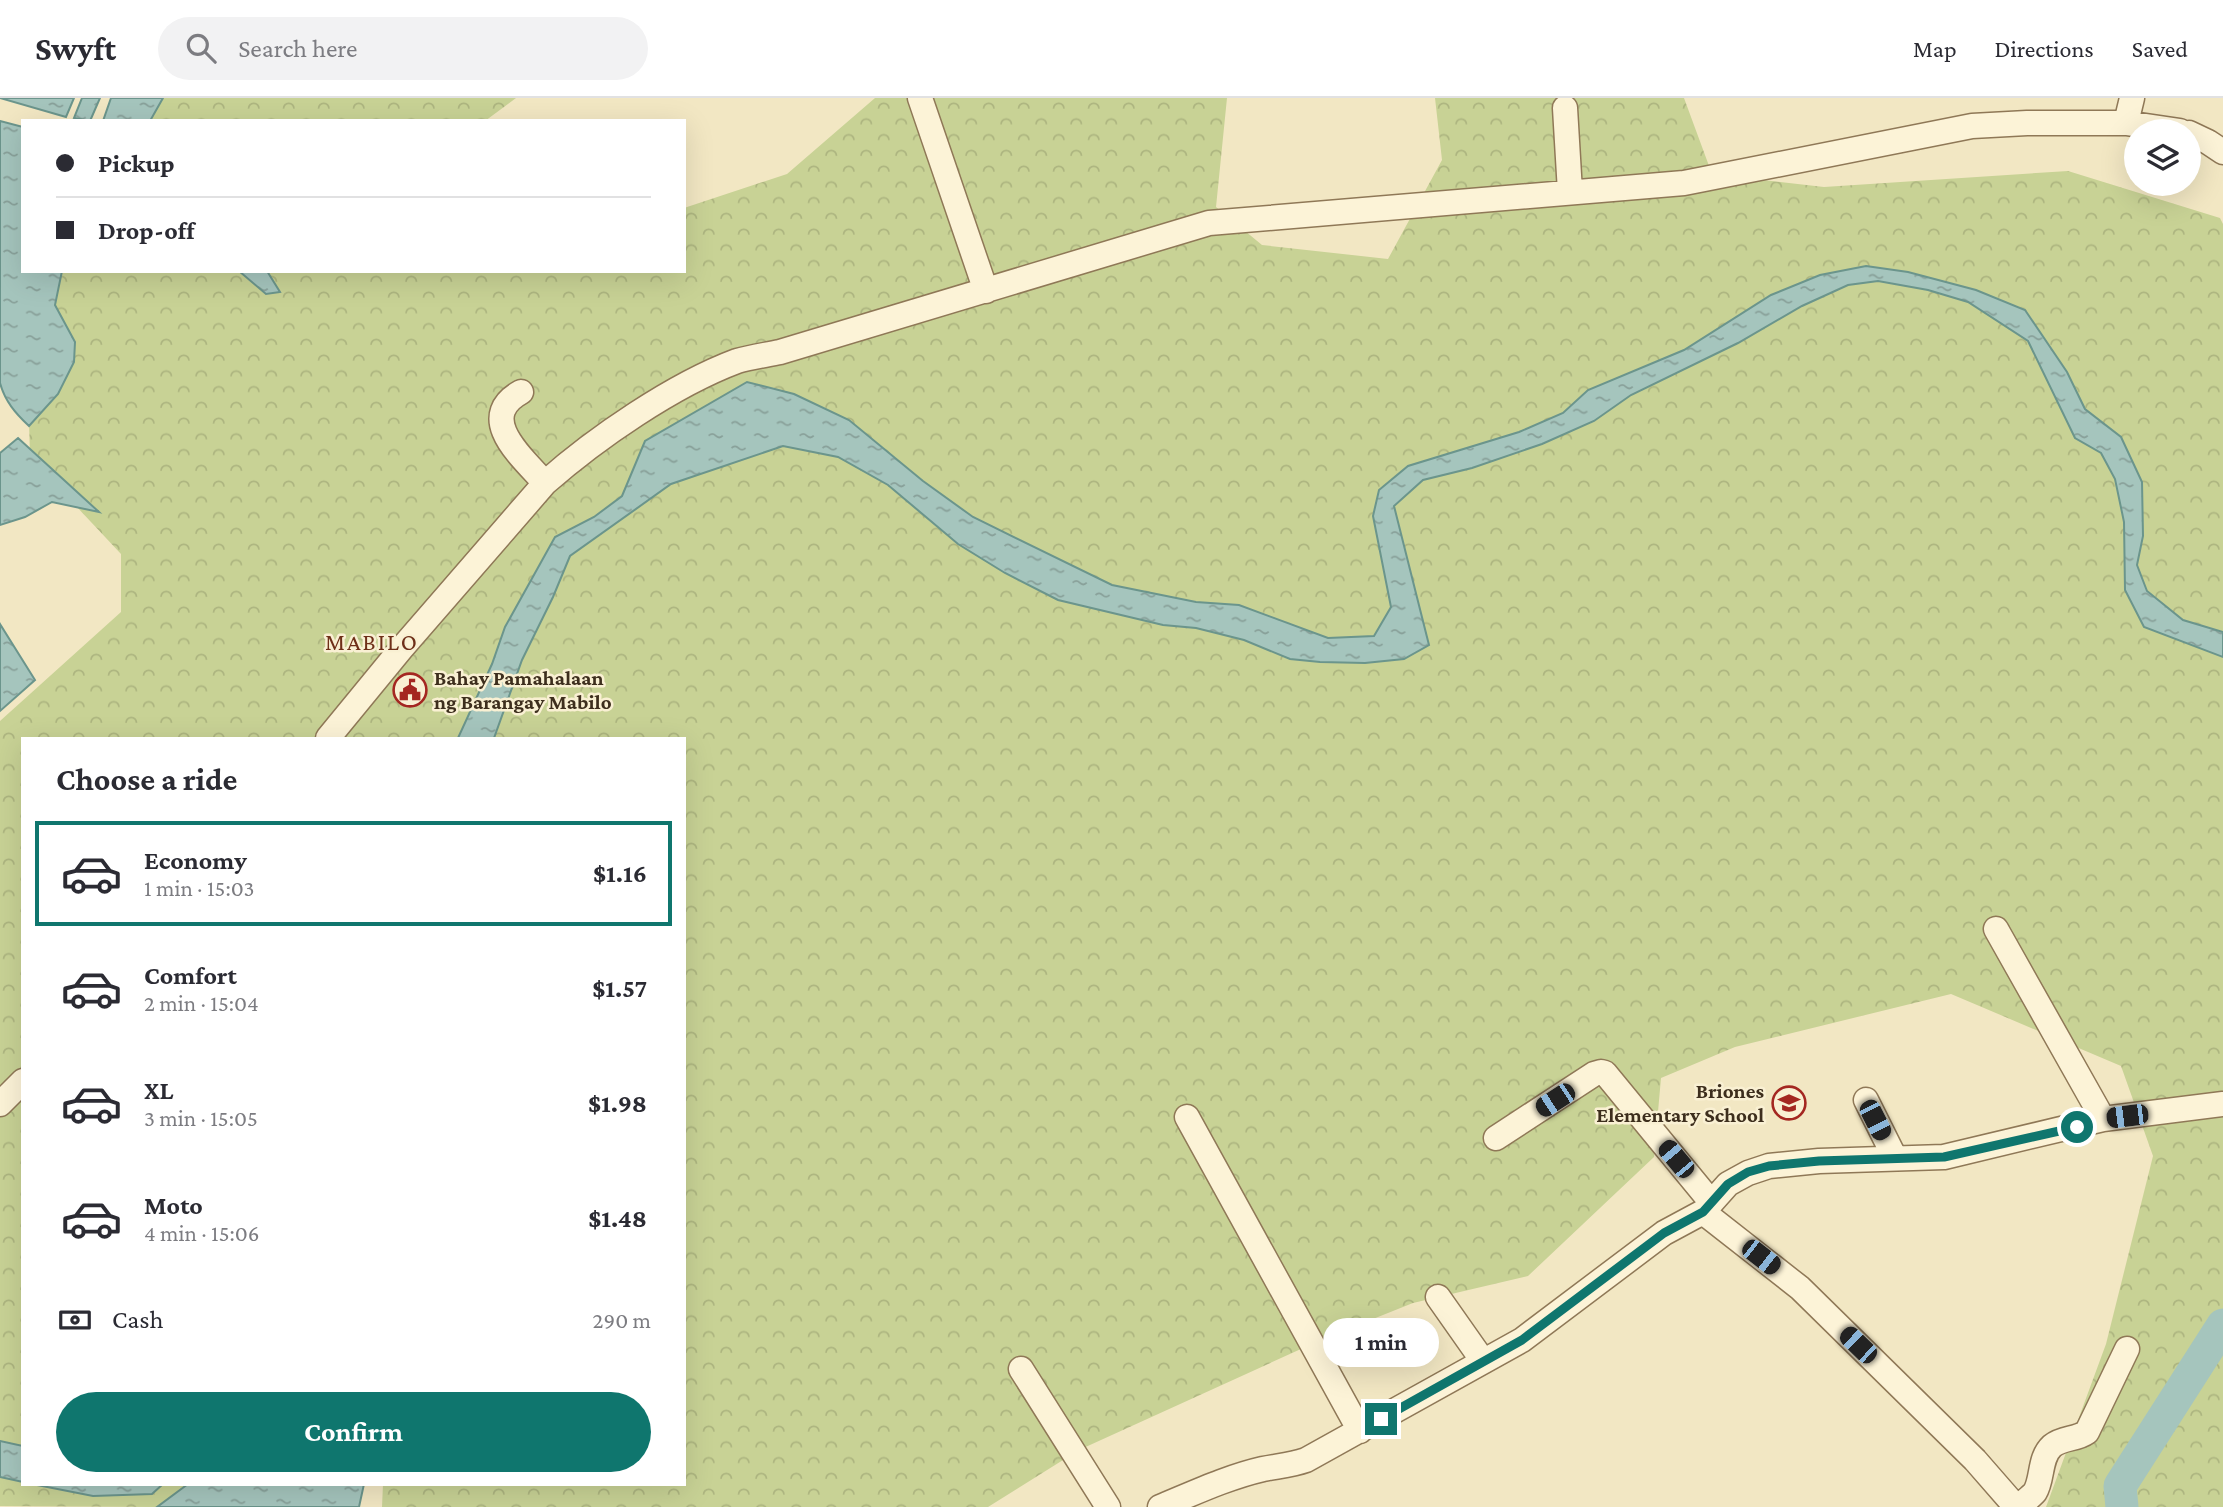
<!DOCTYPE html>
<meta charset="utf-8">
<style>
body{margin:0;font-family:"Crimson Pro",serif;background:#f2f2f3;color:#2b2b33;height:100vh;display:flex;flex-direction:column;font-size:26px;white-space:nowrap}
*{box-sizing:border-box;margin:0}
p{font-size:23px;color:#7c7c81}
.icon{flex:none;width:38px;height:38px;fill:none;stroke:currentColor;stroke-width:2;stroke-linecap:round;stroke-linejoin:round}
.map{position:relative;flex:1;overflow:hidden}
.panel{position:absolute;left:21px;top:639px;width:665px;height:749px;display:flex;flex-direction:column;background:#fff;border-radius:0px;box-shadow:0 7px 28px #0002}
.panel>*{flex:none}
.top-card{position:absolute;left:21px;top:21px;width:665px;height:154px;border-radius:0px;box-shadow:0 7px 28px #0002;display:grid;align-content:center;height:154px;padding:0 35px;background:#fff}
.controls{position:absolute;left:2124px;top:21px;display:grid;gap:14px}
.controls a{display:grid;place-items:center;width:77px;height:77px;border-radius:50%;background:#fff;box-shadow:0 7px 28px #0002;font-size:35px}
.end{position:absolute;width:32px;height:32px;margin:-16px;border:9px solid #0f766e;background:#fff;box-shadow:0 0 0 4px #fff}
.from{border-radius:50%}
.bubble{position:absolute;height:49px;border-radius:24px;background:#fff;box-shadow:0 7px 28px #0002;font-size:23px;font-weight:700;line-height:49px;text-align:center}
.car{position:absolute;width:21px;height:42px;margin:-21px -10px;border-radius:9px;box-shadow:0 0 5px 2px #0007;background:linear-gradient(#222 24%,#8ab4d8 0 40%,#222 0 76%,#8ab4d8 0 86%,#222 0)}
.top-card b{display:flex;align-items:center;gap:24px;height:66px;font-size:26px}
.top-card b+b{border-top:2px solid #e1e1e2}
.top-card i{width:18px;height:18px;background:#2b2b33}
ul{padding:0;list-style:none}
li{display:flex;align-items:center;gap:21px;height:105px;margin:0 14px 10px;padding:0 21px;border:4px solid transparent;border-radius:0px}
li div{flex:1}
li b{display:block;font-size:26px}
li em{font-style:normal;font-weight:700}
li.selected{border-color:#0f766e}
li>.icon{width:63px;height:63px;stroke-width:1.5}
h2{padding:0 35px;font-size:32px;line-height:84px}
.pay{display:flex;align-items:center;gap:18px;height:77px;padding:0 35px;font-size:26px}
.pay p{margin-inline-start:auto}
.primary-button{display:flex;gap:14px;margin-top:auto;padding:14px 35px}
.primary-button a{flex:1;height:80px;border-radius:42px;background:#0f766e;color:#fff;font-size:28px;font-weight:700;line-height:80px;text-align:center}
header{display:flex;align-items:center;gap:42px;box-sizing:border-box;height:98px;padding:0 35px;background:#fff;border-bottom:2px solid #e1e1e2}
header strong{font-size:33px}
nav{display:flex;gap:38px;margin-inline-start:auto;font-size:24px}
.search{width:490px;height:63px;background:#f2f2f3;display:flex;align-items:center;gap:18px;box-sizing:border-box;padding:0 24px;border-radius:38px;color:#7c7c81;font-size:26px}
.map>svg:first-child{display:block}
</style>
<header>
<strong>Swyft</strong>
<div class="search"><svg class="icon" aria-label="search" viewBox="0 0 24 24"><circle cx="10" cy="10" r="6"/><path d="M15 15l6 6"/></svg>Search here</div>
<nav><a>Map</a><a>Directions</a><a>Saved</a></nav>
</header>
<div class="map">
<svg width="2223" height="1409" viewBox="0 0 2223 1409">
<defs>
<pattern id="forest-crowns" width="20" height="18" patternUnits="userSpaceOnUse" patternTransform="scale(1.75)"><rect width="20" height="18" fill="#c8d295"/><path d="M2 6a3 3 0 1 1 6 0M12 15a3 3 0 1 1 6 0" fill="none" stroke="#adb580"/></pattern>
<pattern id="water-ripples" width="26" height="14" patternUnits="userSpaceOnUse" patternTransform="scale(1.75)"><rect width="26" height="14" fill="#a5c5bd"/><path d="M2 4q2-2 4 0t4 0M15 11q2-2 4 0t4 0" fill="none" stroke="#88a099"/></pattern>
</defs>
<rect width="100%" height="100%" fill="#f2e7c3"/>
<path fill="url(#forest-crowns)" d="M157,0H516L485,23H149Z
M875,0H1227L1216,109L1262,147L1388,161L1442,62L1435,0H1684L1712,76L1824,89L2068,73L2220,120L2223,126V1409H2046L2106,1246L2153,1058L2121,968L1951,896L1735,949L1661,980L1654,1059L1528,1178L1413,1205L1323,1241L1079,1352L988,1409H382L383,1386H684V640H23V1386H188L157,1409L0,1408V623L121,514V456L30,359L26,214L42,173H684V110L787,76Z"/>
<path fill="url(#water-ripples)" stroke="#6b958c" stroke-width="2" d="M0,0H74L66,19Z
M82,0H100L90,23L74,20Z
M111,0H163L150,23H103Z
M0,23L23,29V173H62L55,207L75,244L74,264L58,296L29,328C15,315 5,303 0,285Z
M1866,168L1908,174L1976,192L2025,212L2067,274L2085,311L2121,339L2142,384L2143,438L2137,467L2147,493L2183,522L2223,534V559L2144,529L2125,492L2124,424L2115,381L2101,355L2075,340L2028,243L1968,204L1928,192L1878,183L1848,187L1802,208L1738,245L1631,297L1594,323L1542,346L1472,370L1423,382L1394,408L1429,547L1404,561L1365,565L1320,564L1290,561L1244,542L1196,530L1163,527L1058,502L1005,475L958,446L888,387L838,359L783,348L671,386L570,458L553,499L522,562L494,640H458L492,566L505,529L555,439L594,419L622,398L645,343L747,284L794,296L849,322L923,383L973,419L1112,487L1196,504L1239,507L1328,540L1374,538L1391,509L1373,418L1379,392L1408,368L1519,334L1563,315L1588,292L1684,252L1771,197L1820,177Z
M239,173H267L280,194L266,196Z
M18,340L99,414L52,404L25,419L0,427V355Z
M0,526L35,582L0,613Z
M0,1343L23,1348V1384L0,1379Z
M32,1386H163L152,1396L93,1398Z
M188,1386H364L359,1409H157Z"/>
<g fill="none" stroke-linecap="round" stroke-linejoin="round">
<path stroke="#a5c5bd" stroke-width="33" d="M2122,1409L2120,1388L2223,1227"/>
<defs>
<path id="minor" d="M920,0L986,193
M1565,10L1570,94
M2126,25L2132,0
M2189,35L2208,44L2223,54
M521,294C474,320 524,361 545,385
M328,640L401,551L545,385C596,340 673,287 737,263C751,259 766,257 780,254L1209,125L1684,85L1972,28L2027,25H2126L2180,33
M1996,831L2103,1021
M1866,1002L1895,1060
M0,1006L23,983
M1187,1019L1360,1333
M1496,1040L1594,976L1601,974L1605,975L1711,1104
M1703,1114L1800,1190L1975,1362L2016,1409
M1438,1199L1483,1263
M1021,1271L1108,1409
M1160,1409C1194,1395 1228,1379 1263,1371C1278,1368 1292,1367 1306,1362L1522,1242L1664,1135L1703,1114L1728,1086L1748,1075L1769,1068L1819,1063L1944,1059L2103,1021L2223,1006
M2019,1409C2023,1404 2031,1399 2035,1394C2043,1381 2039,1360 2052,1348C2063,1339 2076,1342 2087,1334L2127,1251"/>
</defs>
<use href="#minor" stroke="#8f7857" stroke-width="27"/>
<use href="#minor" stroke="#fcf3d7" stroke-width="24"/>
</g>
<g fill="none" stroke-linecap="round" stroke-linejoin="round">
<path stroke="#0f766e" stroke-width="9" d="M1381,1321L1522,1242L1664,1135L1703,1114L1728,1086L1748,1074L1769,1068L1819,1063L1944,1059L2077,1029"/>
</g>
<defs>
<symbol id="civic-ring" viewBox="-11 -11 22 22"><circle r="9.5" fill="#f9f0d3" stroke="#a42721" stroke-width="1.5"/><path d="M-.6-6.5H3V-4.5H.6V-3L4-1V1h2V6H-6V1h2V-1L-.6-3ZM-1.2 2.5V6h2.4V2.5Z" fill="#a42721"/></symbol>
<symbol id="school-ring" viewBox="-11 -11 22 22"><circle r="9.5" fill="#f9f0d3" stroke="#a42721" stroke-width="1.5"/><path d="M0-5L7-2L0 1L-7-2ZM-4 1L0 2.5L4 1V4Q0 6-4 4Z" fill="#a42721"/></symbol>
</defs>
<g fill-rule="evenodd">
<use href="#civic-ring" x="391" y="573" width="38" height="38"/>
<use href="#school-ring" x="1770" y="986" width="38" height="38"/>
</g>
<g text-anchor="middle" stroke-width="5" stroke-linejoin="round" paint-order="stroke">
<g font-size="21" font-weight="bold" fill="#3d2e1d" stroke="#f9f0d3" text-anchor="start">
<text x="434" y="587">Bahay Pamahalaan<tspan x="434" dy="24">ng Barangay Mabilo</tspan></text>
<text x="1764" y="1000" text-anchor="end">Briones<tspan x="1764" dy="24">Elementary School</tspan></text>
</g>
<g font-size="24" letter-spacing="2" fill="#6e2f18" stroke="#f9f0d3">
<text x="372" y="552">MABILO</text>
</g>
</g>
</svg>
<div class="controls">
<a><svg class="icon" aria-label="layers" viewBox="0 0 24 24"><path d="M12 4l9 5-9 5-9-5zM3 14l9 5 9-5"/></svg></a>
</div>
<i class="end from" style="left:2077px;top:1029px"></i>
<i class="end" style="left:1381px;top:1321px"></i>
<div class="bubble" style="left:1323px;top:1220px;width:116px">1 min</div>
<i class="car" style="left:1555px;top:1002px;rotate:237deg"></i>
<i class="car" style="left:2127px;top:1018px;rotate:263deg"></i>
<i class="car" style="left:1875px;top:1022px;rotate:153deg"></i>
<i class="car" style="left:1676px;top:1061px;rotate:320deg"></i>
<i class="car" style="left:1761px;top:1159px;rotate:128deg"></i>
<i class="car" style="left:1858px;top:1247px;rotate:314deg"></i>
<div class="top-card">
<b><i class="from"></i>Pickup</b>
<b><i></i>Drop-off</b>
</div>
<section class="panel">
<h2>Choose a ride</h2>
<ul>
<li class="selected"><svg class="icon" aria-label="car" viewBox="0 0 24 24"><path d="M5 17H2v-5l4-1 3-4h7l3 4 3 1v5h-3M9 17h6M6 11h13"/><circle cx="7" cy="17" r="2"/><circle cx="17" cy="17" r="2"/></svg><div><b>Economy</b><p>1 min · 15:03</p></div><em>$1.16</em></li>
<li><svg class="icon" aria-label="car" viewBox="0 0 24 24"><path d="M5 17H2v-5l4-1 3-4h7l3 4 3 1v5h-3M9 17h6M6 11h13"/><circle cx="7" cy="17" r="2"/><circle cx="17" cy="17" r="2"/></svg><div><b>Comfort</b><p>2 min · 15:04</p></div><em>$1.57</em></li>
<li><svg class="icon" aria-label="car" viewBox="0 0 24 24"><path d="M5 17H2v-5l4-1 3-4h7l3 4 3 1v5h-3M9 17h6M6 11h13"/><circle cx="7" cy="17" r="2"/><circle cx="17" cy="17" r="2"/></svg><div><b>XL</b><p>3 min · 15:05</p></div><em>$1.98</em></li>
<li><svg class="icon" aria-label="car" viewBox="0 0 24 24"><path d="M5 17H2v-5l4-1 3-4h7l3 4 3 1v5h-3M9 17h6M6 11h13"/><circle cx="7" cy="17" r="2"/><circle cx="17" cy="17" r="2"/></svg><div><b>Moto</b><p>4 min · 15:06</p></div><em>$1.48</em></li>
</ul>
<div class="pay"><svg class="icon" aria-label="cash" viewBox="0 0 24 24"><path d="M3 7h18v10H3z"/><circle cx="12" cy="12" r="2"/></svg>Cash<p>290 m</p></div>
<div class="primary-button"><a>Confirm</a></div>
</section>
</div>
